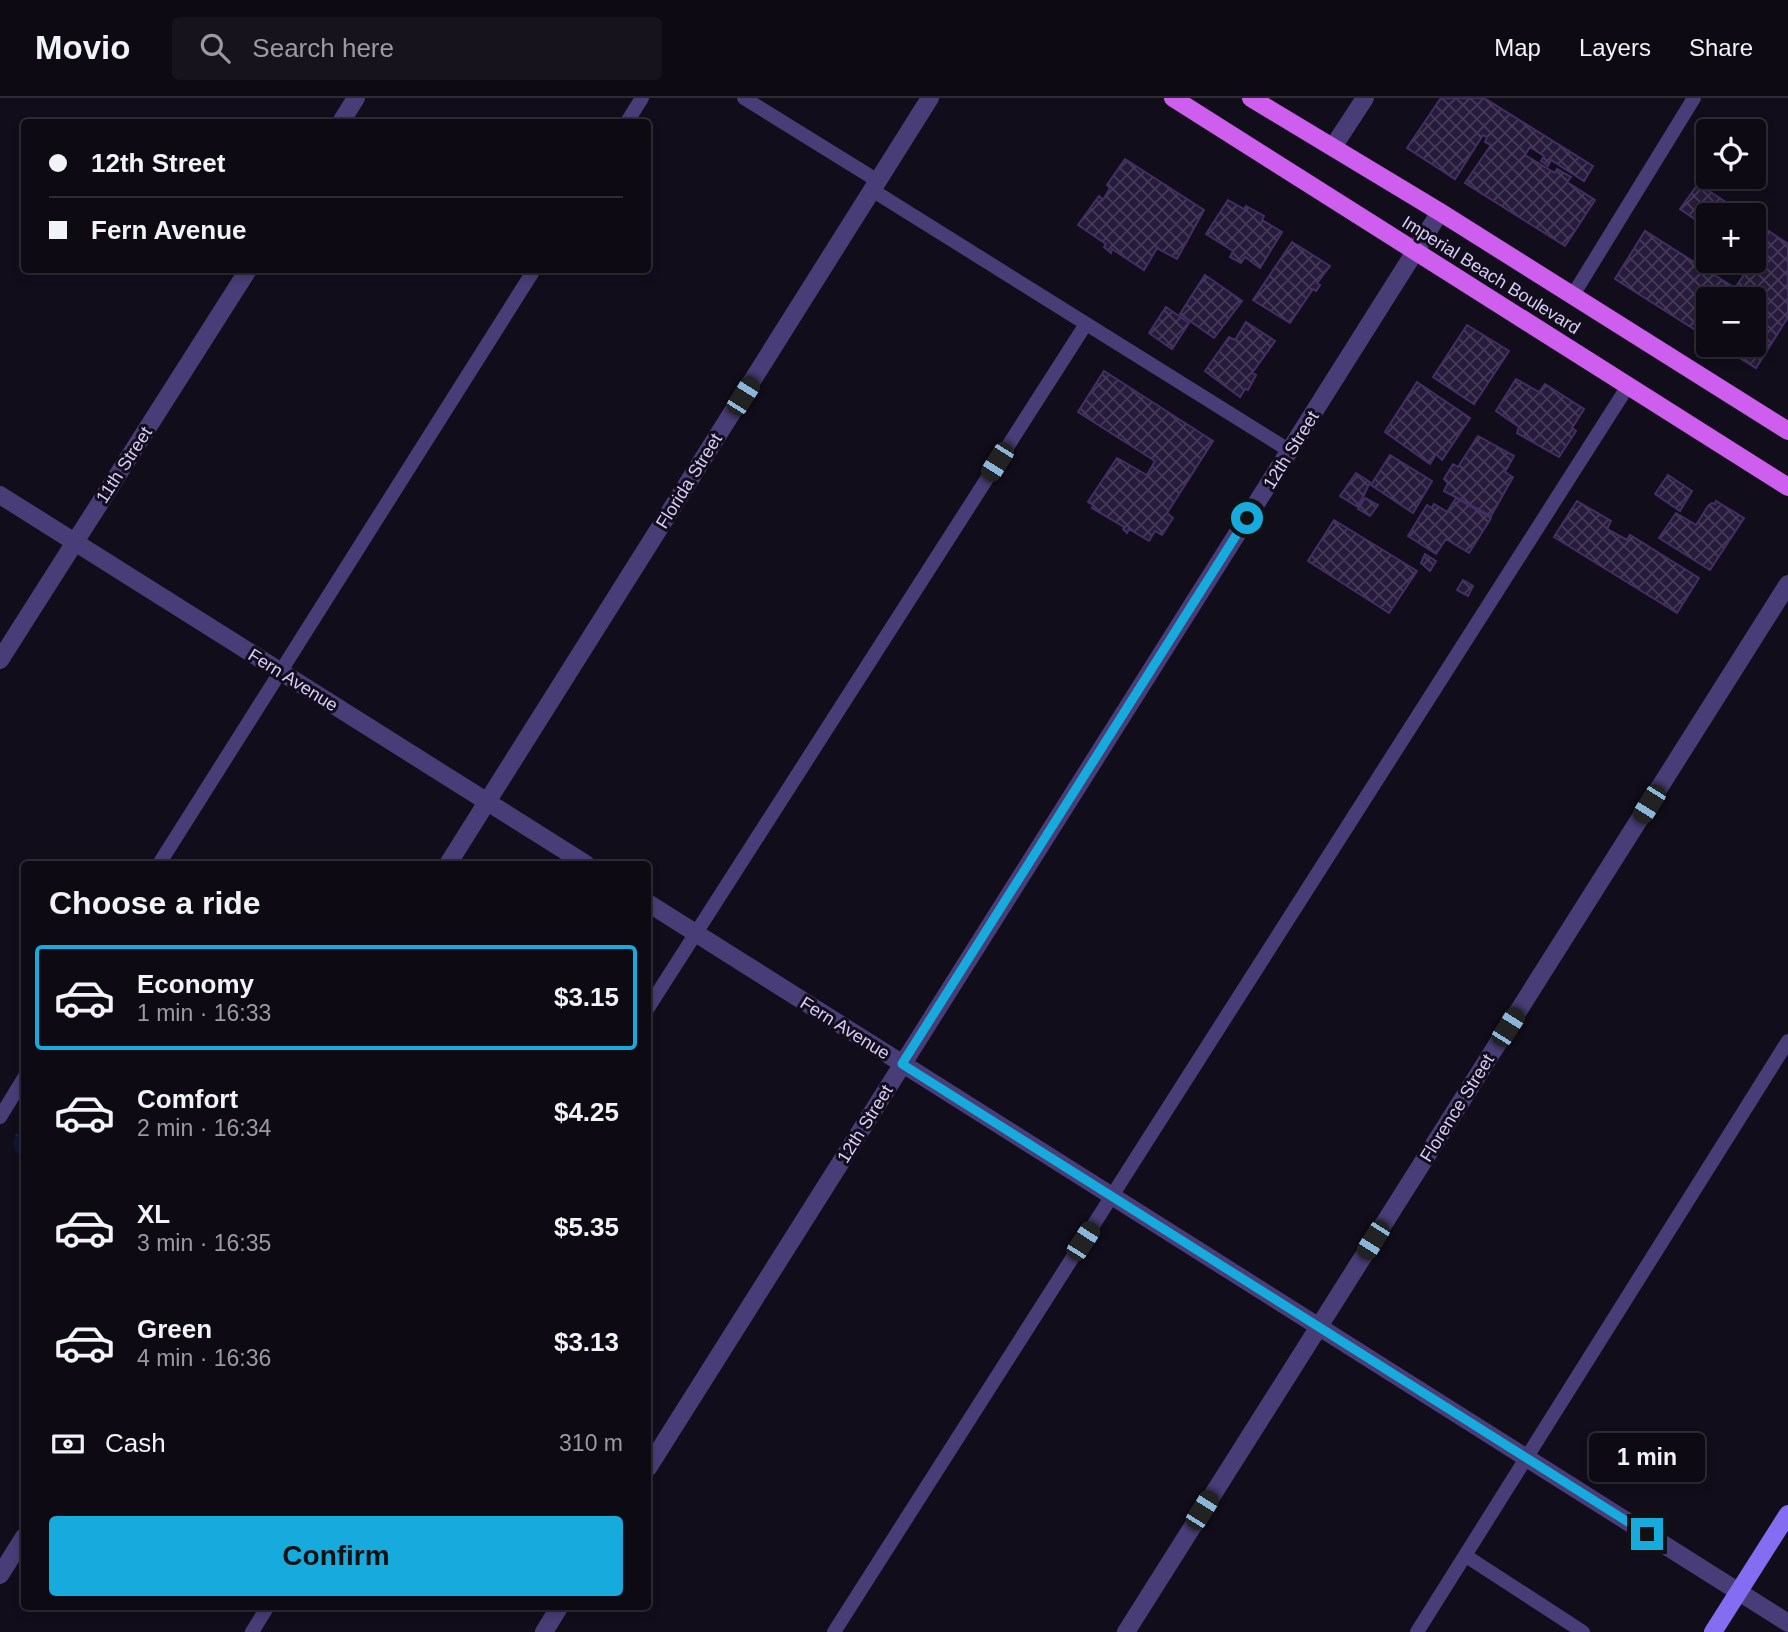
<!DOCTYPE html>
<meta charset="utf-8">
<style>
body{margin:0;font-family:Helvetica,sans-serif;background:#17131d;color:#f1f3f6;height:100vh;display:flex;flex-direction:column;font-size:26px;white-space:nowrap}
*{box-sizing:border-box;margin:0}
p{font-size:23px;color:#9b9aa0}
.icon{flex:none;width:38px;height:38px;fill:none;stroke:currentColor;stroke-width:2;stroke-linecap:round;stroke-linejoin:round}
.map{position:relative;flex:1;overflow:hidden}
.details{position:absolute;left:21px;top:763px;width:630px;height:749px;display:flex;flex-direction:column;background:#0e0a14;border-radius:7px;box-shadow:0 4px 10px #0003,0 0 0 2px #2e2b34}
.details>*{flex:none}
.guide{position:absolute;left:21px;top:21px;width:630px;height:154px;border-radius:7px;box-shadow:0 4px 10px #0003,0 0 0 2px #2e2b34;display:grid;align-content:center;height:154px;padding:0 28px;background:#0e0a14}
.tools{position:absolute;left:1696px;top:21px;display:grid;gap:14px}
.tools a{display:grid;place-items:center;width:70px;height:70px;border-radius:7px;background:#0e0a14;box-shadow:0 4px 10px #0003,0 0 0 2px #2e2b34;font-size:35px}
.end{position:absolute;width:32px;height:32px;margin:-16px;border:9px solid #17aadc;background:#111;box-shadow:0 0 0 4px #111}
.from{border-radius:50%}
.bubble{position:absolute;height:49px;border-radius:7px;background:#0e0a14;box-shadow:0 4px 10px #0003,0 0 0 2px #2e2b34;font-size:23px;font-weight:600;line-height:49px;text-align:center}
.car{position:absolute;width:21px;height:42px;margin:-21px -10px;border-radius:9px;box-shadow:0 0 5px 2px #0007;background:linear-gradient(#222 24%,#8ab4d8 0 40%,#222 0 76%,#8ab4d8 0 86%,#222 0)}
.guide b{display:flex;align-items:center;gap:24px;height:66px;font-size:26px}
.guide b+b{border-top:2px solid #2e2b34}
.guide i{width:18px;height:18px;background:#f1f3f6}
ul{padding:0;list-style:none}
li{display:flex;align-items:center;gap:21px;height:105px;margin:0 14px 10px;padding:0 14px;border:4px solid transparent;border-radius:7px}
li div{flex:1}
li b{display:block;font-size:26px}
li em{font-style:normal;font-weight:600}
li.active{border-color:#17aadc}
li>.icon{width:63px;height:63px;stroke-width:1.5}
h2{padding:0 28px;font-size:32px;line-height:84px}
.pay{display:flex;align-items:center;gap:18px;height:77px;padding:0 28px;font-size:26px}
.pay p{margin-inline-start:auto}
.primary-button{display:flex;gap:14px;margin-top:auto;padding:14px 28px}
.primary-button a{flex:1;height:80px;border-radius:7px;background:#17aadc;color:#111;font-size:28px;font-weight:600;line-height:80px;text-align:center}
header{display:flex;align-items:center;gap:42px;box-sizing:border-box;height:98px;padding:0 35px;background:#0e0a14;border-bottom:2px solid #2e2b34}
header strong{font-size:33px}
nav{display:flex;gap:38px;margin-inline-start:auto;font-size:24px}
.search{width:490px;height:63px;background:#17131d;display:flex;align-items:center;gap:18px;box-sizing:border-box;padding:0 24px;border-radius:7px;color:#9b9aa0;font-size:26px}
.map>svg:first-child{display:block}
</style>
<header>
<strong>Movio</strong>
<div class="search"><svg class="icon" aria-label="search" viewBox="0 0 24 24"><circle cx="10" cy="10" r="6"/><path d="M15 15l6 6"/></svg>Search here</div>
<nav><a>Map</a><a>Layers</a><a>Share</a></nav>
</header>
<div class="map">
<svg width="1788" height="1534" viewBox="0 0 1788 1534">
<defs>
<pattern id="water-ripples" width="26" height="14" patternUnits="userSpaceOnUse" patternTransform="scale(1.75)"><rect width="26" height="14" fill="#0d1534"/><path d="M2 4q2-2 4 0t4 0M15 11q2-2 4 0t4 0" fill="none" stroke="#303652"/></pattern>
<pattern id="building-cross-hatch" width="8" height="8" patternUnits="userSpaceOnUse" patternTransform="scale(1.75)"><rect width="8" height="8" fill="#261b3a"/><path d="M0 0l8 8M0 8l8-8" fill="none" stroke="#453b57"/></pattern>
</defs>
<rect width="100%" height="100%" fill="#120d1b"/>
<path fill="url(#water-ripples)" d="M22,1033L24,1035V1061C15,1054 11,1049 16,1037Z"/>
<path fill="url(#building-cross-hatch)" stroke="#422f64" stroke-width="2" d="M1441,0H1484L1593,68L1584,83L1551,62L1548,68L1541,63L1544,58L1530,49L1525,57L1555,75L1557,71L1571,79L1567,84L1595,102L1565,148L1465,85L1491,47L1485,44L1487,39L1483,37L1455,81L1407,50Z
M1125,61L1204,112L1177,161L1157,150L1144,172L1112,151L1111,155L1104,149L1106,146L1078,127L1099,98L1103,102L1110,90L1107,87Z
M1698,86L1746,117H1708V130L1680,111Z
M1228,102L1244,111L1246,108L1264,118L1262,122L1282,134L1260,170L1245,159L1241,165L1230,159L1233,153L1206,136Z
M1754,123L1788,146V219L1756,270L1719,247H1754V201H1708V240L1615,181L1645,133L1735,190L1754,162Z
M1292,144L1330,168L1317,185L1320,187L1316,193L1313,191L1290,225L1253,202Z
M1205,177L1242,203L1214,240L1180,216Z
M1166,209L1189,225L1172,251L1149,235Z
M1246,224L1275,243L1252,275L1256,277L1248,292L1245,291L1240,299L1205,273L1229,239L1235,242Z
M1467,227L1509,253L1474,306L1433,279Z
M1104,273L1213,343L1167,415L1173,420L1162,437L1155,433L1149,443L1129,431L1127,435L1123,431L1124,429L1092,410L1093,407L1088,404L1117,360L1147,377L1155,363L1078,314Z
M1516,281L1539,294L1545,286L1584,311L1572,330L1576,333L1559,359L1517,335L1519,329L1496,313Z
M1417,284L1470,320L1442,362L1436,356L1430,366L1385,334Z
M1478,338L1514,358L1505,374L1513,379L1491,418L1444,393L1448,385L1444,381L1453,366L1458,369Z
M1390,357L1432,383L1413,415L1371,387Z
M1356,375L1370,384L1358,409L1340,398Z
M1668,377L1692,393L1680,413L1655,396Z
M1365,400L1378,407L1370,418L1358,411Z
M1456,400L1491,420L1469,455L1446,441L1436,456L1408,438L1427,407L1432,410L1434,406L1447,414Z
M1577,403L1611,423L1607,431L1627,442L1630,437L1699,480L1677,515L1554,439Z
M1716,403L1744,420L1710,472L1659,440L1676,415L1696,427L1708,408L1712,405L1715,406Z
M1334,422L1417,473L1389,515L1308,463Z
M1425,456L1436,463L1430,473L1421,465Z
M1463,482L1473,488L1468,498L1457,492Z"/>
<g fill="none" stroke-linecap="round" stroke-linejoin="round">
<path stroke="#483d76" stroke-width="14" d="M744,0L878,83
M627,24L642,0
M872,92L1290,353
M1573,197L1694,0
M159,766L534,172
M648,910L1086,226
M0,1019L24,980
M1466,1458L1583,1534
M252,1534L268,1508
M834,1534L1628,288
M1417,1534L1788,943"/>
<path stroke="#483d76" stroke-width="18" d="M341,24L356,0
M1333,49L1365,0
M0,397L586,766
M0,562L248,172
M448,766L930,0
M648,805L1788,1525
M648,1370L1440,114
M0,1477L24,1439
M544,1534L560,1508
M1126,1534L1788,486"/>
<path stroke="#846df0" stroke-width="18" d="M1713,1534L1788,1416"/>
<path stroke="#ce5fee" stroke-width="18" d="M1173,0L1788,389
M1251,0L1440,114L1788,333"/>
</g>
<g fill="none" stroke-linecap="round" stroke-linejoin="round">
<path stroke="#17aadc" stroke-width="9" d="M1247,420L902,966L1647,1436"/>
</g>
<g text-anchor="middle" stroke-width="6" stroke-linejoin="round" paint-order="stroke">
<g font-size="18" fill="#d9cdfa" stroke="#120d1b">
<text transform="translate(1491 177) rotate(32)" y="6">Imperial Beach Boulevard</text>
<text transform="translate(1291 352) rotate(-58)" y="6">12th Street</text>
<text transform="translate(124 367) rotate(-57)" y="6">11th Street</text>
<text transform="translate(689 383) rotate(-58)" y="6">Florida Street</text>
<text transform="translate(293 582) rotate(32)" y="6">Fern Avenue</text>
<text transform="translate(845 930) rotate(32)" y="6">Fern Avenue</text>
<text transform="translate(1457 1010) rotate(-58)" y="6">Florence Street</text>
<text transform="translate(865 1026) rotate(-58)" y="6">12th Street</text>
</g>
</g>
</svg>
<div class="tools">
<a><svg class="icon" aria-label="locate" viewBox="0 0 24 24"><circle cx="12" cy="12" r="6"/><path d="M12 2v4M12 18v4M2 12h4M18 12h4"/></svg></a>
<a>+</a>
<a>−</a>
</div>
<i class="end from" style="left:1247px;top:420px"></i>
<i class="end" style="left:1647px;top:1436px"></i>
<div class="bubble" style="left:1589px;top:1335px;width:116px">1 min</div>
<i class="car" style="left:743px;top:298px;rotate:32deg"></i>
<i class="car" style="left:997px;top:364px;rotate:212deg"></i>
<i class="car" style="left:1649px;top:706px;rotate:212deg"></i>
<i class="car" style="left:1508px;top:929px;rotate:32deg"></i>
<i class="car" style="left:1373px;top:1142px;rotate:212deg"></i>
<i class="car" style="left:1083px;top:1143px;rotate:33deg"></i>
<i class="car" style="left:1202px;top:1412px;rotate:32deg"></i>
<div class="guide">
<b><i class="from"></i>12th Street</b>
<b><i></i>Fern Avenue</b>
</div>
<section class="details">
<h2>Choose a ride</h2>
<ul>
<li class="active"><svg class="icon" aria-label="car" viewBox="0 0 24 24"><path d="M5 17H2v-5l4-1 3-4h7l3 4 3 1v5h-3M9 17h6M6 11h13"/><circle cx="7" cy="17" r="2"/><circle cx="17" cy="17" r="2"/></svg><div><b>Economy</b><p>1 min · 16:33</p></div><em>$3.15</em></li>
<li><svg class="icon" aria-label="car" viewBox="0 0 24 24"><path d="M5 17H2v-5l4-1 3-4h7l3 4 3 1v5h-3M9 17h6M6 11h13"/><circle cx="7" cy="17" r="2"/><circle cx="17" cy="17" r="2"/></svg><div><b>Comfort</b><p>2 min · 16:34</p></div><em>$4.25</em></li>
<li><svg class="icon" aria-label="car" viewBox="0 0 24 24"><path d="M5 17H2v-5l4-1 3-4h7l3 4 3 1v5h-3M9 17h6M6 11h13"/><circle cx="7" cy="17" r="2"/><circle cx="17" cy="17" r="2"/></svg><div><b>XL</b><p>3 min · 16:35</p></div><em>$5.35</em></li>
<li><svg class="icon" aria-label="car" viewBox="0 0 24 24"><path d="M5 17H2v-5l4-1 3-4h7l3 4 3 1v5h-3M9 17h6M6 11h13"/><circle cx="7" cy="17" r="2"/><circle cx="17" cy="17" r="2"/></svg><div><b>Green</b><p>4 min · 16:36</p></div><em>$3.13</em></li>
</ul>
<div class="pay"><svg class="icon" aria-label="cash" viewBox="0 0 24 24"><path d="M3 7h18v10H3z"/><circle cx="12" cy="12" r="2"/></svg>Cash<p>310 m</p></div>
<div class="primary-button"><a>Confirm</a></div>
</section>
</div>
